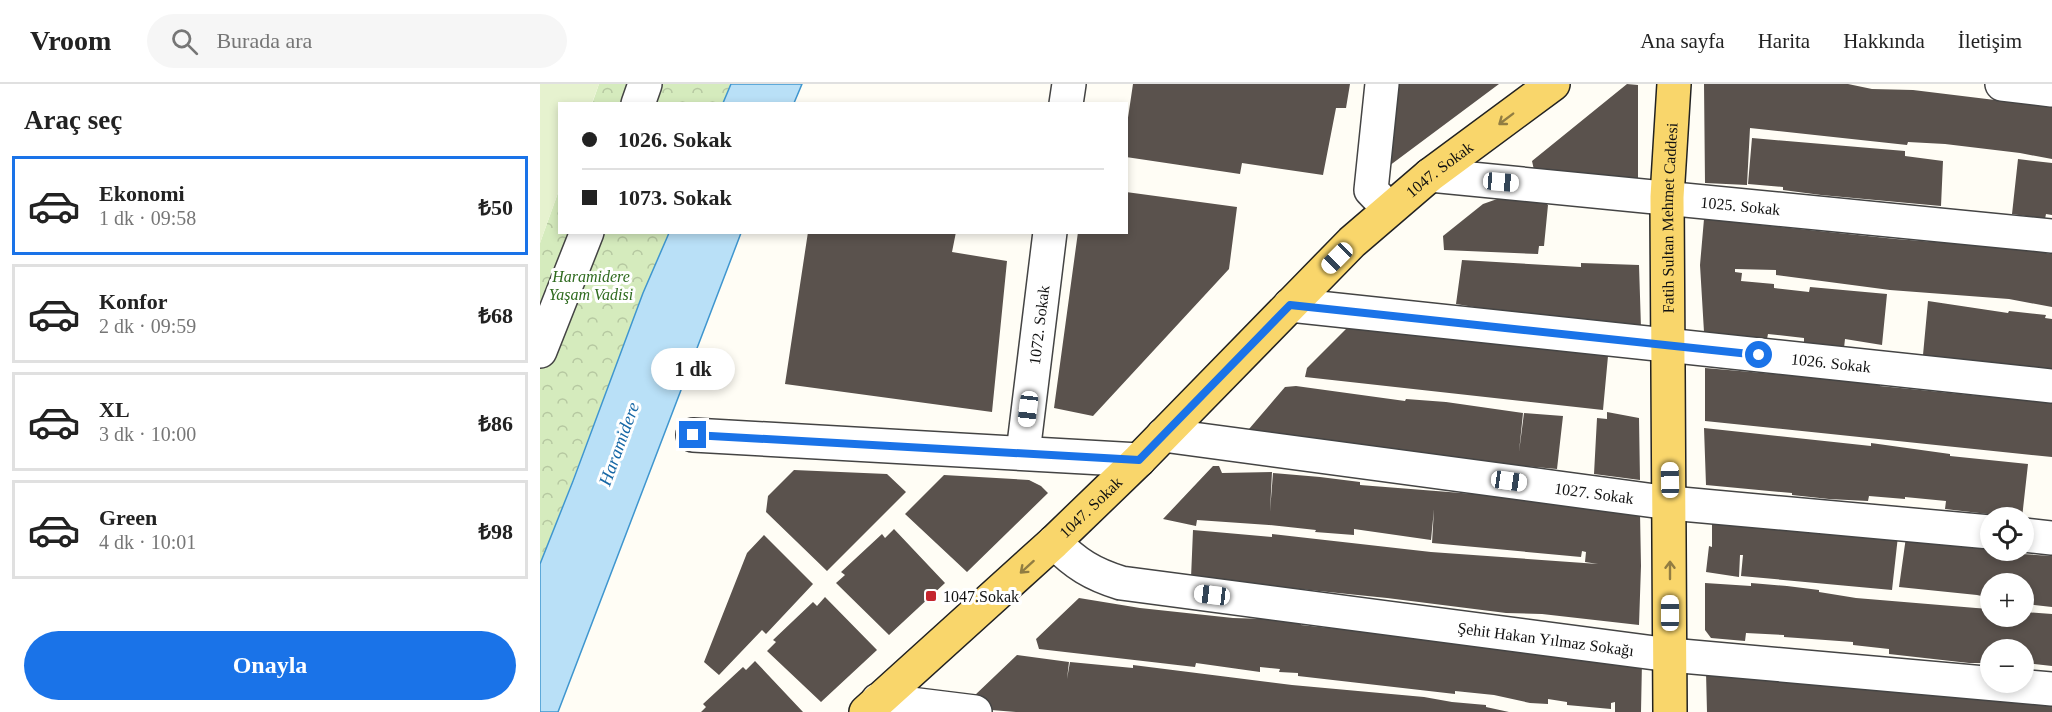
<!DOCTYPE html>
<html lang="tr">
<meta charset="utf-8">
<style>
body{margin:0;font-family:"Times New Roman",serif;background:#f6f6f6;color:#222;height:100vh;display:flex;flex-direction:column;font-size:22px;white-space:nowrap}
*{box-sizing:border-box;margin:0}
p{font-size:20px;color:#767676}
.icon{flex:none;width:33px;height:33px;fill:none;stroke:currentColor;stroke-width:2;stroke-linecap:round;stroke-linejoin:round}
.map{position:relative;flex:1;overflow:hidden}
.panel{display:flex;flex-direction:column;background:#fff;width:540px}
.panel>*{flex:none}
.hud{position:absolute;left:18px;top:18px;width:570px;height:132px;border-radius:0px;box-shadow:0 3px 9px #0003;display:grid;align-content:center;height:132px;padding:0 24px;background:#fff}
.controls{position:absolute;left:1440px;top:423px;display:grid;gap:12px}
.controls a{display:grid;place-items:center;width:54px;height:54px;border-radius:50%;background:#fff;box-shadow:0 3px 9px #0003;font-size:30px}
.end{position:absolute;width:27px;height:27px;margin:-14px;border:8px solid #1a73e8;background:#fff;box-shadow:0 0 0 3px #fff}
.from{border-radius:50%}
.bubble{position:absolute;height:42px;border-radius:21px;background:#fff;box-shadow:0 3px 9px #0003;font-size:20px;font-weight:700;line-height:42px;text-align:center}
.car{position:absolute;width:18px;height:36px;margin:-18px -9px;border-radius:8px;box-shadow:0 0 4px 2px #0007;background:linear-gradient(#fff 24%,#345 0 40%,#fff 0 76%,#345 0 86%,#fff 0)}
.hud b{display:flex;align-items:center;gap:21px;height:57px;font-size:22px}
.hud b+b{border-top:2px solid #e0e0e0}
.hud i{width:15px;height:15px;background:#222}
ul{padding:0;list-style:none}
li{display:flex;align-items:center;gap:18px;height:99px;margin:0 12px 9px;padding:0 12px;border:3px solid #e0e0e0;border-radius:0px}
li div{flex:1}
li b{display:block;font-size:22px}
li em{font-style:normal;font-weight:700}
li.selected{border-color:#1a73e8}
li>.icon{width:54px;height:54px;stroke-width:1.5}
h2{padding:0 24px;font-size:27px;line-height:72px}
.cta{display:flex;gap:12px;margin-top:auto;padding:12px 24px}
.cta a{flex:1;height:69px;border-radius:36px;background:#1a73e8;color:#fff;font-size:24px;font-weight:700;line-height:69px;text-align:center}
header{display:flex;align-items:center;gap:36px;box-sizing:border-box;height:84px;padding:0 30px;background:#fff;border-bottom:2px solid #e0e0e0}
header strong{font-size:28px}
nav{display:flex;gap:33px;margin-inline-start:auto;font-size:21px}
.search{width:420px;height:54px;background:#f6f6f6;display:flex;align-items:center;gap:15px;box-sizing:border-box;padding:0 21px;border-radius:33px;color:#767676;font-size:22px}
main{display:flex;flex:1;min-height:0}
.map>svg:first-child{display:block}
</style>
<header>
<strong>Vroom</strong>
<div class="search"><svg class="icon" aria-label="search" viewBox="0 0 24 24"><circle cx="10" cy="10" r="6"/><path d="M15 15l6 6"/></svg>Burada ara</div>
<nav><a>Ana sayfa</a><a>Harita</a><a>Hakkında</a><a>İletişim</a></nav>
</header>
<main>
<section class="panel">
<h2>Araç seç</h2>
<ul>
<li class="selected"><svg class="icon" aria-label="car" viewBox="0 0 24 24"><path d="M5 17H2v-5l4-1 3-4h7l3 4 3 1v5h-3M9 17h6M6 11h13"/><circle cx="7" cy="17" r="2"/><circle cx="17" cy="17" r="2"/></svg><div><b>Ekonomi</b><p>1 dk · 09:58</p></div><em>₺50</em></li>
<li><svg class="icon" aria-label="car" viewBox="0 0 24 24"><path d="M5 17H2v-5l4-1 3-4h7l3 4 3 1v5h-3M9 17h6M6 11h13"/><circle cx="7" cy="17" r="2"/><circle cx="17" cy="17" r="2"/></svg><div><b>Konfor</b><p>2 dk · 09:59</p></div><em>₺68</em></li>
<li><svg class="icon" aria-label="car" viewBox="0 0 24 24"><path d="M5 17H2v-5l4-1 3-4h7l3 4 3 1v5h-3M9 17h6M6 11h13"/><circle cx="7" cy="17" r="2"/><circle cx="17" cy="17" r="2"/></svg><div><b>XL</b><p>3 dk · 10:00</p></div><em>₺86</em></li>
<li><svg class="icon" aria-label="car" viewBox="0 0 24 24"><path d="M5 17H2v-5l4-1 3-4h7l3 4 3 1v5h-3M9 17h6M6 11h13"/><circle cx="7" cy="17" r="2"/><circle cx="17" cy="17" r="2"/></svg><div><b>Green</b><p>4 dk · 10:01</p></div><em>₺98</em></li>
</ul>
<div class="cta"><a>Onayla</a></div>
</section>
<div class="map">
<svg width="1512" height="628" viewBox="0 0 1512 628">
<defs>
<pattern id="park-crowns" width="20" height="18" patternUnits="userSpaceOnUse" patternTransform="scale(1.5)"><rect width="20" height="18" fill="#d5ebbd"/><path d="M2 6a3 3 0 1 1 6 0M12 15a3 3 0 1 1 6 0" fill="none" stroke="#b6c8a1"/></pattern>
</defs>
<rect width="100%" height="100%" fill="#fffdf5"/>
<path fill="url(#park-crowns)" d="M59,0H191L183,19L52,20Z
M19,106L20,148L129,149C83,258 44,370 0,480V159Z"/>
<path fill="#e6f2cf" d="M0,0H59L52,19L20,20L19,106L0,159Z"/>
<path fill="#b9e0f7" stroke="#3f96cf" stroke-width="1.5" d="M191,0H262L254,19H183Z
M129,149H201L18,628H0V480L33,397L103,209Z"/>
<path fill="#5a524d" d="M593,0H810L806,24H796L783,91L702,79L700,90L586,73V47Z
M855,0H959L849,82Z
M1087,0L1098,1V101L994,86L992,77Z
M1164,0H1308L1332,5L1373,6L1512,23V75L1480,69L1405,60L1368,58L1367,61L1210,44L1207,101L1165,99Z
M1212,54L1365,67V72L1403,77L1401,122L1281,111L1243,106V103L1208,100Z
M1478,75L1512,79V131L1506,130L1505,135L1472,130Z
M586,108L697,123L689,185L553,332L514,324L538,148H586Z
M960,114L1002,116L1008,121L1004,162H999L998,170L904,166L903,152L943,120Z
M1164,135L1356,155L1474,164L1512,170V223L1469,215L1350,206L1236,191V186L1195,185V188L1202,189L1201,197L1234,200V204L1269,208L1270,203L1347,210L1342,261L1305,255L1304,264L1264,260V254L1228,250L1227,255L1164,248L1160,181Z
M268,148H416L412,168L467,177L452,328L245,300Z
M922,176L1041,183V179L1099,181L1101,244L958,227L916,220Z
M1388,217L1468,229L1469,227L1506,231L1505,234L1512,235V287L1383,271Z
M808,243L1068,272L1063,326L765,293L767,284Z
M1165,284L1340,299V302L1512,319V373L1165,337Z
M756,302L865,317L866,315L906,318L983,329L979,368L984,329L1023,332L1017,385L937,378V376L923,374L711,352L709,345L745,303Z
M1067,328L1099,334L1100,396L1054,390L1057,334L1067,335Z
M1164,344L1331,362V359L1410,370V372L1488,380L1482,434L1405,425L1406,417L1365,413V415L1329,412L1328,417L1289,415L1252,411V409L1166,401Z
M673,382H679L682,389L732,388L730,428L733,389L780,393L820,398V401L934,410L1100,429L1101,482L1099,541L1002,530L966,529L847,514L651,494L653,446L732,453V450L891,468L1058,480L1045,478L1046,468L1042,467L1041,473L892,459L894,425L891,456L814,445V451L775,448L776,446L729,441L657,436L656,442L623,435Z
M254,386L347,390L366,408L287,487L226,428L228,412Z
M404,391L489,396L501,402L508,409L427,488L365,430Z
M1172,437L1358,452L1352,506L1201,492L1203,471H1200L1199,493L1166,488L1169,462L1172,463Z
M354,445L405,499L349,551L296,499L305,491L301,488L342,450L345,454Z
M224,451L273,500L226,550L222,546L179,591L164,578L207,469Z
M1366,453L1450,462V466H1473L1482,468V470L1512,472V523L1484,520V500H1450V514L1437,511L1359,503Z
M1165,499L1211,502V499L1247,502L1279,506V508L1316,514L1436,524L1450,525V532H1484V528L1512,530V582L1484,579V566H1450V579H1429L1349,570V565L1313,561V558L1244,553V551L1206,549L1205,557L1171,554L1165,546Z
M285,513L337,566L281,618L227,567L236,558L233,556L273,518L277,522Z
M539,514L600,524L693,534L726,535L761,539V541L1102,577L1101,628H1075V618L1071,619V625L1027,621V618L1008,615V620L990,619L954,611L915,607V610L758,592V589L739,588L740,585L720,583V588L656,579L655,583L499,565L496,555Z
M477,571L529,578L527,595L530,578L593,584V581L752,601L884,613L912,618L946,621V623L969,628H476L439,625L434,612Z
M215,577L263,628H161L166,623L163,620L203,583L206,586Z
M1166,588L1512,619V628H1167Z"/>
<g fill="none" stroke-linecap="round" stroke-linejoin="round">
<defs>
<g id="minor">
<path d="M842,0L831,106L849,125"/>
<path d="M1462,0L1512,6"/>
<path d="M98,20L105,0"/>
<path d="M526,20L529,0"/>
<path id="s1" d="M890,91L1512,152"/>
<path id="s2" d="M750,221L1512,302"/>
<path d="M0,267L47,148"/>
<path d="M153,351L599,376"/>
<path id="s3" d="M623,351L1130,419L1450,448"/>
<path id="s4" d="M483,369L510,148"/>
<path d="M1484,451L1512,454"/>
<path id="s5" d="M514,458C536,480 552,490 581,499L1130,571L1512,605"/>
<path d="M338,616L435,628"/>
</g>
<g id="major">
<path id="s6" d="M326,628L514,458L599,376L812,158L890,91L1013,0"/>
<path id="s7" d="M1130,628L1127,113L1134,0"/>
</g>
</defs>
<use href="#minor" stroke="#444" stroke-width="36"/>
<use href="#major" stroke="#222" stroke-width="36"/>
<use href="#minor" stroke="#fff" stroke-width="33"/>
<use href="#major" stroke="#f9d66b" stroke-width="33"/>
</g>
<defs><path id="oneway-shaft" d="M-6 0H5M1.5-3L5.5 0L1.5 3" fill="none" stroke-width="1.6" stroke-linecap="round" stroke-linejoin="round" transform="scale(1.5)"/></defs>
<g stroke="#917d42">
<use href="#oneway-shaft" transform="translate(966 35) rotate(143)"/>
<use href="#oneway-shaft" transform="translate(487 483) rotate(138)"/>
<use href="#oneway-shaft" transform="translate(1130 486) rotate(-90)"/>
</g>
<g fill="none" stroke-linecap="round" stroke-linejoin="round">
<path stroke="#1a73e8" stroke-width="8" d="M153,351L599,376L750,221L1219,271"/>
</g>
<rect fill="#c4262e" stroke="#fff" stroke-width="2" x="385" y="506" width="12" height="12" rx="3"/>
<g text-anchor="middle" stroke-width="6" stroke-linejoin="round" paint-order="stroke">
<g font-size="16" fill="#111" stroke="#fff">
<text dy="6" stroke="none"><textPath href="#s6" startOffset="790">1047. Sokak</textPath></text>
<text dy="6" stroke="none"><textPath href="#s1" startOffset="312">1025. Sokak</textPath></text>
<text dy="6" stroke="none"><textPath href="#s7" startOffset="494">Fatih Sultan Mehmet Caddesi</textPath></text>
<text dy="6" stroke="none"><textPath href="#s4" startOffset="129">1072. Sokak</textPath></text>
<text dy="6" stroke="none"><textPath href="#s2" startOffset="544">1026. Sokak</textPath></text>
<text dy="6" stroke="none"><textPath href="#s3" startOffset="435">1027. Sokak</textPath></text>
<text dy="6" stroke="none"><textPath href="#s6" startOffset="304">1047. Sokak</textPath></text>
<text dy="6" stroke="none"><textPath href="#s5" startOffset="508">Şehit Hakan Yılmaz Sokağı</textPath></text>
</g>
<g font-size="16" font-style="italic" fill="#2f6b1f" stroke="#fff">
<text x="51" y="198">Haramidere<tspan x="51" dy="18">Yaşam Vadisi</tspan></text>
</g>
<g font-size="16" fill="#111" stroke="#fff" text-anchor="start">
<text x="403" y="518">1047.Sokak</text>
</g>
<g font-size="18" font-style="italic" fill="#1768a6" stroke="#fff">
<text transform="translate(79 360) rotate(-70)" y="6">Haramidere</text>
</g>
</g>
</svg>
<div class="controls">
<a><svg class="icon" aria-label="locate" viewBox="0 0 24 24"><circle cx="12" cy="12" r="6"/><path d="M12 2v4M12 18v4M2 12h4M18 12h4"/></svg></a>
<a>+</a>
<a>−</a>
</div>
<i class="end from" style="left:1219px;top:271px"></i>
<i class="end" style="left:153px;top:351px"></i>
<div class="bubble" style="left:111px;top:264px;width:84px">1 dk</div>
<i class="car" style="left:961px;top:98px;rotate:95deg"></i>
<i class="car" style="left:797px;top:174px;rotate:225deg"></i>
<i class="car" style="left:488px;top:325px;rotate:187deg"></i>
<i class="car" style="left:1130px;top:396px;rotate:359deg"></i>
<i class="car" style="left:969px;top:397px;rotate:98deg"></i>
<i class="car" style="left:672px;top:511px;rotate:277deg"></i>
<i class="car" style="left:1130px;top:529px;rotate:0deg"></i>
<div class="hud">
<b><i class="from"></i>1026. Sokak</b>
<b><i></i>1073. Sokak</b>
</div>
</div>
</main>
